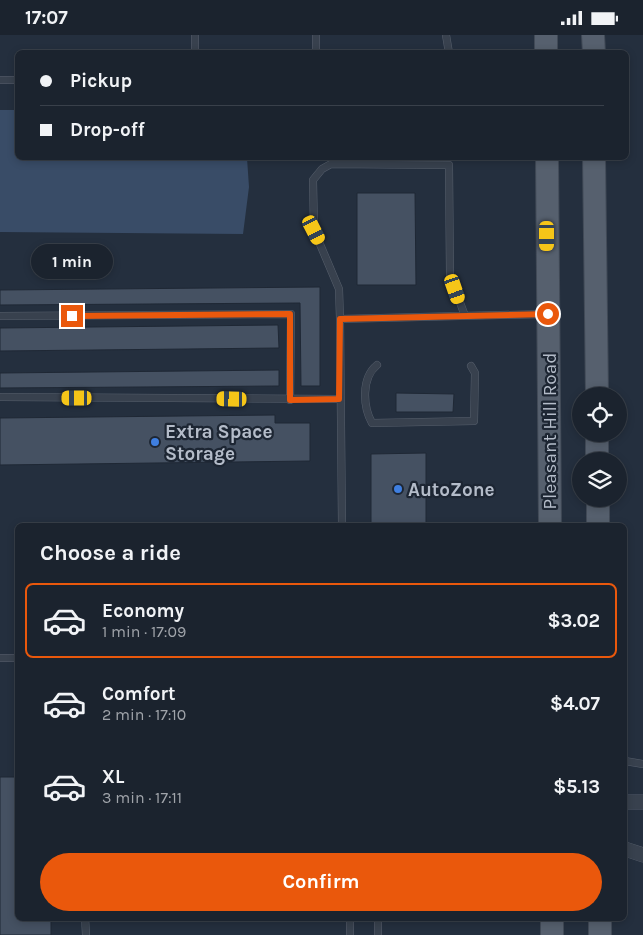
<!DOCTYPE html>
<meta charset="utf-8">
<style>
body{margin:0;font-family:Karla,sans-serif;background:#242b36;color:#f1f3f6;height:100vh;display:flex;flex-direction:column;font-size:19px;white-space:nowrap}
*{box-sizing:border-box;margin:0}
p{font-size:16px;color:#a0a4aa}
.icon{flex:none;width:28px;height:28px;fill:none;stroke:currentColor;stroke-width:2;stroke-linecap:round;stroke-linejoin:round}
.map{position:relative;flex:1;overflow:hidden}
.details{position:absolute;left:15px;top:488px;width:612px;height:398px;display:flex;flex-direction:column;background:#1b232e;border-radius:8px;box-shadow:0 2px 8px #0003,0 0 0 1px #39404a}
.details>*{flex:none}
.hud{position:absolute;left:15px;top:15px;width:614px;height:110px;border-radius:8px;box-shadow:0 2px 8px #0003,0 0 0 1px #39404a;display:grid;align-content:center;height:110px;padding:0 25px;background:#1b232e}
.controls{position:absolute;left:572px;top:352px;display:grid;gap:10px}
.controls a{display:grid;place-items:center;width:55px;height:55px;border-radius:50%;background:#1b232e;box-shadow:0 2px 8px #0003,0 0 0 1px #39404a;font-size:25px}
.end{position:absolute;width:22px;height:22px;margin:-11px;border:6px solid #ea580c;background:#fff;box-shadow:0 0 0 2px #fff}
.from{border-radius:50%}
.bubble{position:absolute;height:35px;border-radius:18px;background:#1b232e;box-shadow:0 2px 8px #0003,0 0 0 1px #39404a;font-size:16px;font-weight:700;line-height:35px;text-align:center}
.car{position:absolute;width:15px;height:30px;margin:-15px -8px;border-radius:6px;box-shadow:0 0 4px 1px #0007;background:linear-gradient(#f5c518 24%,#345 0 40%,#f5c518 0 76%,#345 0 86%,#f5c518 0)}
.hud b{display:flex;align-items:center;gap:18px;height:48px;font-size:19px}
.hud b+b{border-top:1px solid #39404a}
.hud i{width:12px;height:12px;background:#f1f3f6}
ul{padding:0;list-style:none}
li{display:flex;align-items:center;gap:15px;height:75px;margin:0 10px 8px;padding:0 15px;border:2px solid transparent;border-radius:8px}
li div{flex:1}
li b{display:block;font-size:19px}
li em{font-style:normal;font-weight:700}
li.active{border-color:#ea580c}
li>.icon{width:45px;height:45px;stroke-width:1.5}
h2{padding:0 25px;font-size:22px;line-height:60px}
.action{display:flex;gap:10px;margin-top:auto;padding:10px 25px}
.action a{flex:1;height:58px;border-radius:30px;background:#ea580c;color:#fff;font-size:20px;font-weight:700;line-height:58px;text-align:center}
.status{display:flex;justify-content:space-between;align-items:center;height:35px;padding:0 25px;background:#1b232e;direction:ltr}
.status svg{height:14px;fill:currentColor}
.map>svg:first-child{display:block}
</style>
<div class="status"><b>17:07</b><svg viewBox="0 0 49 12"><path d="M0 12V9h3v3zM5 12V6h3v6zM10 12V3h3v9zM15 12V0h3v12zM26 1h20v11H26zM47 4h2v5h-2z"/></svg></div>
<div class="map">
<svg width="643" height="900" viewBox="0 0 643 900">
<rect width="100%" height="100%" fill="#242f3e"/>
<path fill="#394c67" d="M0,75H17L18,122L247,123L249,152L243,199L0,197Z"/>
<path fill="#455162" stroke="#1f2835" d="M357,158H415L416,250H357Z
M320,252V351H301L300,268L0,270V255Z
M278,290L279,313L0,316V293Z
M279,335V351L0,353V338Z
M396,358L454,359L453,377H396Z
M275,380V388H310V426L0,430V383Z
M426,418V489H371V419Z
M0,742H18V882H51V900H0Z"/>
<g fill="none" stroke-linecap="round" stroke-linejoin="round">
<defs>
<path id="lane" d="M195,0V18
M446,0L449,18
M316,18V0
M0,45H18
M0,281L291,279L290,365
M340,284L339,254L314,195L313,145L322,134L331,129L449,130L450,240L465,281
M377,330C361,343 363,372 372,388L474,386L475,338L471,331
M0,362L339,364
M342,490L340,284L546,279
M0,623H18
M625,726L643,729
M85,882L86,900
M350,882V900
M378,882V900"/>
<path id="street" d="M625,767H643
M625,814L643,820"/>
<path id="primary" d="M546,0V18
M593,0L594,18
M547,122L550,490
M594,122L597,361
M597,399V426
M598,464V490
M552,882V900
M600,900V882"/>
</defs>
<use href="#lane" stroke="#565f6c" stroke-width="8"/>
<use href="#street" stroke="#565f6c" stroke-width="15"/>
<use href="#primary" stroke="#414a57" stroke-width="24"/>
<use href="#lane" stroke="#38414e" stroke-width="7"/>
<use href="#street" stroke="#38414e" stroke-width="14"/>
<use href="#primary" stroke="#56606e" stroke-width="22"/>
</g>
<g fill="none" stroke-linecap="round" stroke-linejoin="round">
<path stroke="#ea580c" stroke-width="6" d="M72,281L290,279V365L339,364L340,284L548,279"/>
</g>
<g fill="#3f7fe0" stroke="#1d2633" stroke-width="2">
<circle cx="155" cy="407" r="5"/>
<circle cx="398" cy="454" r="5"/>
</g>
<g text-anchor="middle" stroke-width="4.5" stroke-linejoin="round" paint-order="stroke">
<g font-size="19" font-weight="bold" fill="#b4bcc9" stroke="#1d2633" text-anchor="start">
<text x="165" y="403">Extra Space<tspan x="165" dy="22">Storage</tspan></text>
<text x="408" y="461">AutoZone</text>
</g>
<g font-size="19" fill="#b4bcc9" stroke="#1d2633">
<text transform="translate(549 396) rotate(-90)" y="7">Pleasant Hill Road</text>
</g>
</g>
</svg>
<div class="controls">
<a><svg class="icon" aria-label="locate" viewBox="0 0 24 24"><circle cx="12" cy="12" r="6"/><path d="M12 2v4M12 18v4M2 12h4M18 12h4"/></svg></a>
<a><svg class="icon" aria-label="layers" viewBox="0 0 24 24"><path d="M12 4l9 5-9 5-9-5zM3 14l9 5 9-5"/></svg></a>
</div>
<i class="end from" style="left:548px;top:279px"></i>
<i class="end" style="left:72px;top:281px"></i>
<div class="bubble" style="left:31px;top:209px;width:82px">1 min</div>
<i class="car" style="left:314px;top:195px;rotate:153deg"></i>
<i class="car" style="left:547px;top:201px;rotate:180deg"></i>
<i class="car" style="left:455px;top:254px;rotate:161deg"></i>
<i class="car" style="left:77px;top:363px;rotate:270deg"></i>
<i class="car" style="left:232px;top:364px;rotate:271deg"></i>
<div class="hud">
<b><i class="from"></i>Pickup</b>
<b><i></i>Drop-off</b>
</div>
<section class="details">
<h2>Choose a ride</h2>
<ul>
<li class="active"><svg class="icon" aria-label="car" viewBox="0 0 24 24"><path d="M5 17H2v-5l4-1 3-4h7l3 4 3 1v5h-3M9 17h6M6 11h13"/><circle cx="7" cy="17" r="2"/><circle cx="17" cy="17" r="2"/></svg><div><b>Economy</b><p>1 min · 17:09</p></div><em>$3.02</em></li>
<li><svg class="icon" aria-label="car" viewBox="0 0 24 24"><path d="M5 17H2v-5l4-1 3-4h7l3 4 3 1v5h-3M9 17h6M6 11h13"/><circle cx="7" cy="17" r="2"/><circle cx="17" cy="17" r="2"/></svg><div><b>Comfort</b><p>2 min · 17:10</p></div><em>$4.07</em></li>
<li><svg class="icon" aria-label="car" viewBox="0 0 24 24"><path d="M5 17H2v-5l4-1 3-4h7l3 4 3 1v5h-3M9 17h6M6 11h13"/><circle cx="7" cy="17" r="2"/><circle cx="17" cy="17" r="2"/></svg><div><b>XL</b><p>3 min · 17:11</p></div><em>$5.13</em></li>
</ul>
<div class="action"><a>Confirm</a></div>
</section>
</div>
